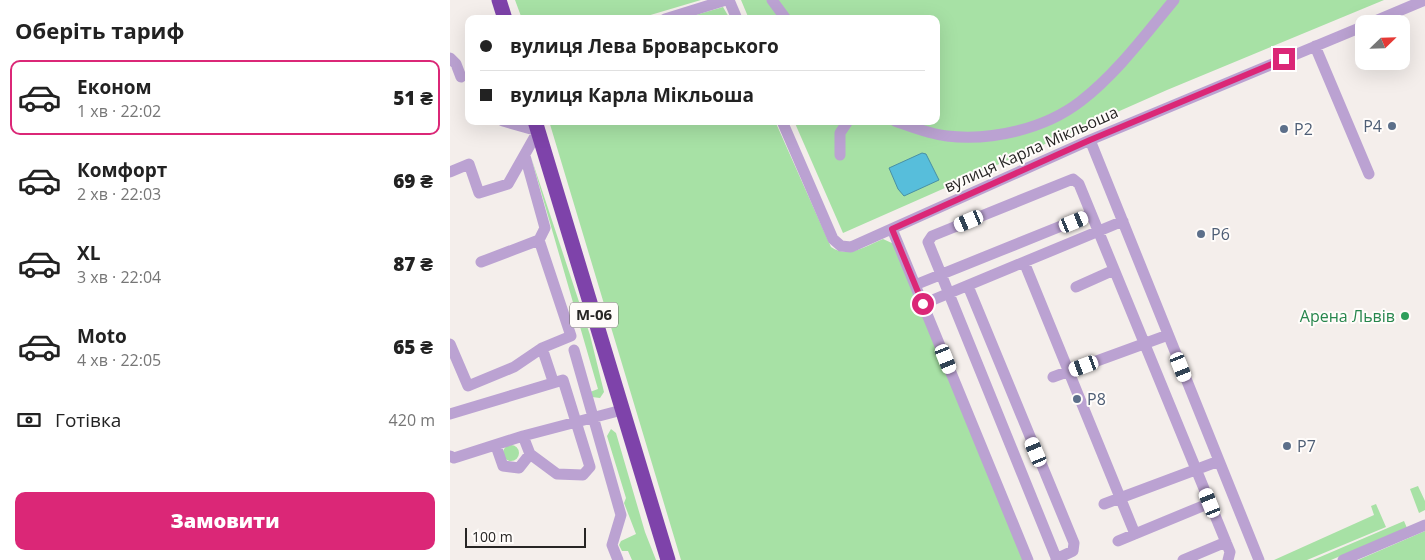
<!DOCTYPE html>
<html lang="uk">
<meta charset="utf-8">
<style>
body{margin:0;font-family:"Open Sans",sans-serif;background:#f2f2f2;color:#222;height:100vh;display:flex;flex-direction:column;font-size:19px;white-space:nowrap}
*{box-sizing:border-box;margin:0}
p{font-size:16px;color:#767676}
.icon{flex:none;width:28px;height:28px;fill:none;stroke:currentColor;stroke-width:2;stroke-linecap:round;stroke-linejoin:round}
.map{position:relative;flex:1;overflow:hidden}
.side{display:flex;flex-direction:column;background:#fff;width:450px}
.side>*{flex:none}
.hud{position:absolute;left:15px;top:15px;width:475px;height:110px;border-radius:10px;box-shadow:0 5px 20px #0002;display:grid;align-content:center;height:110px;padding:0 15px;background:#fff}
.needle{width:32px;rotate:67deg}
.tools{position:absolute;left:905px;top:15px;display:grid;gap:10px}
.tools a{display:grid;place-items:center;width:55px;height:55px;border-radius:10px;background:#fff;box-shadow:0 5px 20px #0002;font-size:25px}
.scale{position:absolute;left:15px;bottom:12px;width:121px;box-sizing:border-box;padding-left:5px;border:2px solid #272524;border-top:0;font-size:14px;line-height:18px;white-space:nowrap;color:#272524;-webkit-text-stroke:4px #fffcfa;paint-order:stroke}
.end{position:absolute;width:22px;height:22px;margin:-11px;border:6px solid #db2777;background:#fff;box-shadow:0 0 0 2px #fff}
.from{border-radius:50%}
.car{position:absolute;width:15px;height:30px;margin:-15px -8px;border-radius:6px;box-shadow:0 0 4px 1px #0007;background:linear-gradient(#fff 24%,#345 0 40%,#fff 0 76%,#345 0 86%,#fff 0)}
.hud b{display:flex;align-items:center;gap:18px;height:48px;font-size:19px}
.hud b+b{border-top:1px solid #e0e0e0}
.hud i{width:12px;height:12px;background:#222}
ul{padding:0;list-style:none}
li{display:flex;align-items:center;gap:15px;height:75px;margin:0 10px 8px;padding:0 5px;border:2px solid transparent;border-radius:10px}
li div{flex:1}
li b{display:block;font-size:19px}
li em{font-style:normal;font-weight:800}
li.current{border-color:#db2777}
li>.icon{width:45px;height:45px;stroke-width:1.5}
h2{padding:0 15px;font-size:22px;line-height:60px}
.pay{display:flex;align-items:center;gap:12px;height:55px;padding:0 15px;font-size:19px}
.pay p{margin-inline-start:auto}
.button{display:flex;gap:10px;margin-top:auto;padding:10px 15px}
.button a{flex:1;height:58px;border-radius:10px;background:#db2777;color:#fff;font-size:20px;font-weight:800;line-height:58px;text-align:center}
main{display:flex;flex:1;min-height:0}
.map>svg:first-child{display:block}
</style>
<main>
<section class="side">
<h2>Оберіть тариф</h2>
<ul>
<li class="current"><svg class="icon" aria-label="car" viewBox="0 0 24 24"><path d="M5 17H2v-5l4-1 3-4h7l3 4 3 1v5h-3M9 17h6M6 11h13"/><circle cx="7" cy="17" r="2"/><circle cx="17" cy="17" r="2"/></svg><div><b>Економ</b><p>1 хв · 22:02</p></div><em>51 ₴</em></li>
<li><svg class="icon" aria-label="car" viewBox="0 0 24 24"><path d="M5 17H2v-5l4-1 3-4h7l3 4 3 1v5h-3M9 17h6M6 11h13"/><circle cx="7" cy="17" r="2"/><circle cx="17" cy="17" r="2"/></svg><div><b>Комфорт</b><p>2 хв · 22:03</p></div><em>69 ₴</em></li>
<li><svg class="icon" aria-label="car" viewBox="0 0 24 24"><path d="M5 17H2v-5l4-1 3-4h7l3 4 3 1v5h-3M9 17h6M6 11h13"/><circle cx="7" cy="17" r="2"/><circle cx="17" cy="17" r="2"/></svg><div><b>XL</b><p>3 хв · 22:04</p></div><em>87 ₴</em></li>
<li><svg class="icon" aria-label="car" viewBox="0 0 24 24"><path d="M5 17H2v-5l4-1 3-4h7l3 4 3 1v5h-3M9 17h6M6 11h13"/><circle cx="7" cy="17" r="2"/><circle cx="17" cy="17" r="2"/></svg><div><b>Moto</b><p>4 хв · 22:05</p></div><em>65 ₴</em></li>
</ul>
<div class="pay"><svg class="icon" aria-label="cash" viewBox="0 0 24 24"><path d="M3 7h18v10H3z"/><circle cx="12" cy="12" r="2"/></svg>Готівка<p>420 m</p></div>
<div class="button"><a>Замовити</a></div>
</section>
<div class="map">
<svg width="975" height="560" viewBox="0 0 975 560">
<rect width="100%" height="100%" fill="#f4eeeb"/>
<path fill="#a7e1a5" d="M65,0H251L187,19H72Z
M291,0H934L717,90L393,233L344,121H486V19H299Z
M273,7L280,19H232Z
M99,121H325L381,247C398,259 416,246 433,239L444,244L573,560H231Z
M81,157L140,335L154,392L150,398L142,397L140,392L148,389Z
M161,429L166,433L195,532L206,560H182L178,551H172L169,545L171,541L186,534L174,503L176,498L157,436Z
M53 453a8 8 0 1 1 16 0a8 8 0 1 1-16 0Z
M968,486L975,501V510L969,513L960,489Z
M926,504L936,527L857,560H824L924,515L921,506Z
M954,521L957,528L881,560H863Z
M975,531V560H908Z"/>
<path fill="#57bedb" stroke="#4990a4" d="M472,153L476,154L489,180L454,196L448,189L439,168Z"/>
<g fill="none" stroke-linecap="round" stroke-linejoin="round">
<path stroke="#bba2d2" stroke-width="11" d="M279,0L287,19
M322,0L336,19
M215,19L276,0
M918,24L975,0
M865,46L919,174
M0,58L6,64L11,77
M332,121L383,239L391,246L401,247L640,140L914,26
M445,121C462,127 479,134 497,136C542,141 595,129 631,101C667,73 695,35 724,0
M640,140L809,560
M390,155V133L398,121
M0,172L19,164L29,193L58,184L88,131L53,121
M442,229L578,560
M31,262L89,240L95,228L75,156
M574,262L685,534
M465,285L641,214
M518,286L624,543L623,551L606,559
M626,287L664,270
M473,304L673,221
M0,344L18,386L64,367L92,348L121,336L89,240
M92,348L103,381
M124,350L171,515L162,545L168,560
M603,377L718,335
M0,414L113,380L140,467L133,475L107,474L80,454
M46,446L53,466L69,468L80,454L73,436
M0,456L4,458L73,436L172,410
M654,504L769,461
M668,541L760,503
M607,560L478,242L482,236L623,179L629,184L780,552L778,560
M733,560L776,542
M893,560L975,525"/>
<path stroke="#7e43aa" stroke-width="15" d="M49,0L55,19
M85,121L218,560"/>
</g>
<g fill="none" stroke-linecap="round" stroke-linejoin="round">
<path stroke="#db2777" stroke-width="6" d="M473,304L442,229L640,140L834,59"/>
</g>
<g fill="#5c6f8a" stroke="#fffcfa" stroke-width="2">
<circle cx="942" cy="126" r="5"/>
<circle cx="834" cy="129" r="5"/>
<circle cx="751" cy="234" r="5"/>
<circle cx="627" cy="399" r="5"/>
<circle cx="837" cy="446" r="5"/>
</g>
<circle fill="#2e9e5b" stroke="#fffcfa" stroke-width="2" cx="955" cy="316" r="5"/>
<g text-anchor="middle" stroke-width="4" stroke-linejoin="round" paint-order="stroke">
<rect fill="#fffcfa" stroke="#686664" stroke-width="1" x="120" y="302.5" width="48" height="25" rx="4"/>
<g font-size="15" font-weight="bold" fill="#272524">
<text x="144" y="320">М-06</text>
</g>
<g font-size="16" fill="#4e5e75" stroke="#fffcfa" text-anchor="start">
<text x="932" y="132" text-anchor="end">P4</text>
<text x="844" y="135">P2</text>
<text x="761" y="240">P6</text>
<text x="637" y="405">P8</text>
<text x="847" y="452">P7</text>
</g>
<g font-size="16" fill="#272524" stroke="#fffcfa">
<text transform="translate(581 149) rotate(-24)" y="6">вулиця Карла Мікльоша</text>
</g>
<g font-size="16" fill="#27864d" stroke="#fffcfa" text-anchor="end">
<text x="945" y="322">Арена Львів</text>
</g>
</g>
</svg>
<div class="tools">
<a><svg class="needle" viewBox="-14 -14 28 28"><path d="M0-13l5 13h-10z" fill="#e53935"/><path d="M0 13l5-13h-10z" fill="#767676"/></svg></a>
</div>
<div class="scale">100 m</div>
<i class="end from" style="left:473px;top:304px"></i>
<i class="end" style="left:834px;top:59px"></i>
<i class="car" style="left:519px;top:221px;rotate:247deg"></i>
<i class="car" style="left:624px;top:222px;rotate:68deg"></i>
<i class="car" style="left:496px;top:359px;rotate:158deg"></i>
<i class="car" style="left:634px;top:366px;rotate:250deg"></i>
<i class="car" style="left:731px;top:367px;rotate:158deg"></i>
<i class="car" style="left:586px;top:452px;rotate:337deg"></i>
<i class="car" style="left:760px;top:503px;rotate:338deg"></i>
<div class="hud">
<b><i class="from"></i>вулиця Лева Броварського</b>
<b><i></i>вулиця Карла Мікльоша</b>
</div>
</div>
</main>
